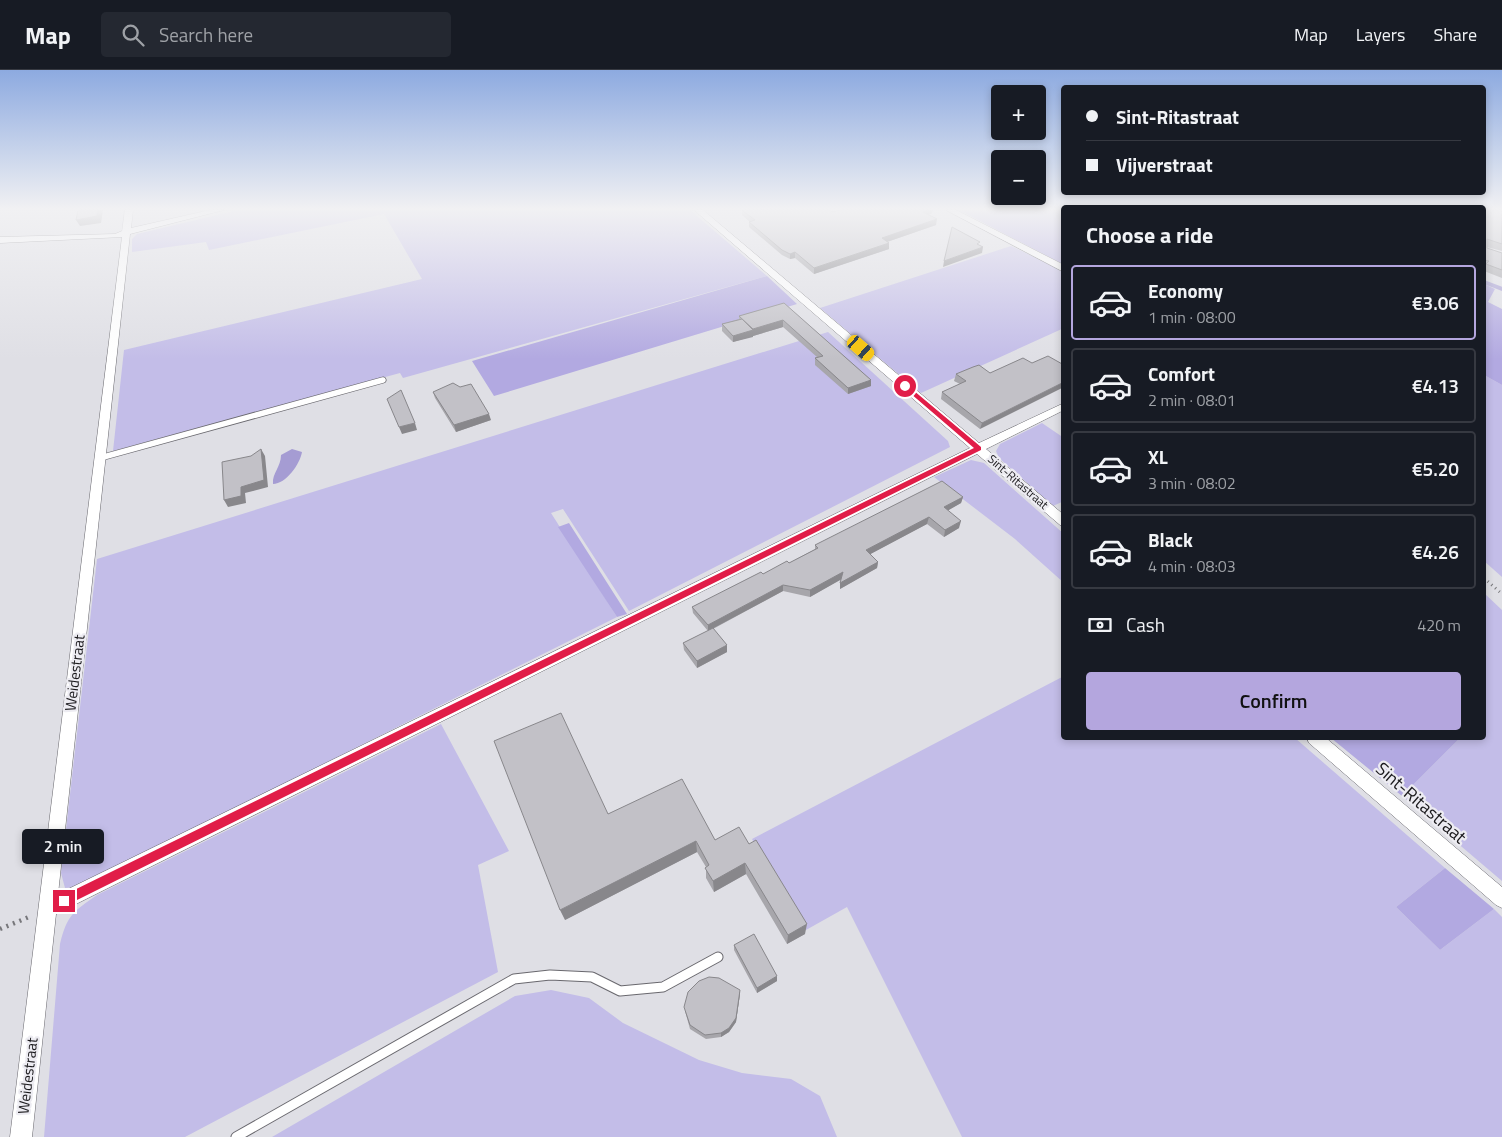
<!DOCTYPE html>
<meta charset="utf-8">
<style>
body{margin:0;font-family:"Titillium Web",sans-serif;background:#242831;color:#f1f3f6;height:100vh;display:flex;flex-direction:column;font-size:19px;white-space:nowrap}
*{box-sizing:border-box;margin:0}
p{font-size:16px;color:#9ea1a6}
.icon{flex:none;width:28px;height:28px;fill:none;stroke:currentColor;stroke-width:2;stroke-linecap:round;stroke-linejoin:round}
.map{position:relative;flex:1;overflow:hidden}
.panel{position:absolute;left:1061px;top:135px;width:425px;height:535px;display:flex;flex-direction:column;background:#171b24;border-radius:5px;box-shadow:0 2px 8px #0003}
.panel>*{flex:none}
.guide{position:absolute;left:1061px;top:15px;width:425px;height:110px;border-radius:5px;box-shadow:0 2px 8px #0003;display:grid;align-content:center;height:110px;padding:0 25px;background:#171b24}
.buttons{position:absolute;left:991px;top:15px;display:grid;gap:10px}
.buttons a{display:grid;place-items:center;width:55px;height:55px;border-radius:5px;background:#171b24;box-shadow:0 2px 8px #0003;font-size:25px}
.end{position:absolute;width:22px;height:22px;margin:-11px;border:6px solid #e11d48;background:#fff;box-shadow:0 0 0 2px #fff}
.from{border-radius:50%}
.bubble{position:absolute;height:35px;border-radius:5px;background:#171b24;box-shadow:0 2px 8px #0003;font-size:16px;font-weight:600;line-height:35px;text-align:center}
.car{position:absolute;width:15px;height:30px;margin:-15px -8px;border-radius:6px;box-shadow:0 0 4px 1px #0007;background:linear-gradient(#f5c518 24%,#345 0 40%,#f5c518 0 76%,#345 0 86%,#f5c518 0)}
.guide b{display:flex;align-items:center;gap:18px;height:48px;font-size:19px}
.guide b+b{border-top:1px solid #363941}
.guide i{width:12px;height:12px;background:#f1f3f6}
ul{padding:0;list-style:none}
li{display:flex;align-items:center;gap:15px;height:75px;margin:0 10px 8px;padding:0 15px;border:2px solid #363941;border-radius:5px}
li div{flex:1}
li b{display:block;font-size:19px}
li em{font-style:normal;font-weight:600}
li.current{border-color:#b4a6de}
li>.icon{width:45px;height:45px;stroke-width:1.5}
h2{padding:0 25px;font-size:22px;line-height:60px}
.pay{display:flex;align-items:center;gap:12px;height:55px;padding:0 25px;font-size:19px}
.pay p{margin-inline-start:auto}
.primary-button{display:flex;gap:10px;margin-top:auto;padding:10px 25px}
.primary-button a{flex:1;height:58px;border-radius:5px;background:#b4a6de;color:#111;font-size:20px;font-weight:600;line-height:58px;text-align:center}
header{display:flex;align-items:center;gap:30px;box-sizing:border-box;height:70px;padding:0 25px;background:#171b24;border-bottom:1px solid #363941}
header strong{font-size:24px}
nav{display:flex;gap:28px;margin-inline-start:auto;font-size:18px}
.search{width:350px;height:45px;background:#242831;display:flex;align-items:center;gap:12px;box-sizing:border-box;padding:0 18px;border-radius:5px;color:#9ea1a6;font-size:19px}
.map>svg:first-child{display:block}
</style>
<header>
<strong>Map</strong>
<div class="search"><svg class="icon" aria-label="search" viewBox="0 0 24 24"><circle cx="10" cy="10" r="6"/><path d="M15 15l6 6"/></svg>Search here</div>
<nav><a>Map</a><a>Layers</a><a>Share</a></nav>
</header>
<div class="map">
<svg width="1502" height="1067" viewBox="0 0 1502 1067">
<rect width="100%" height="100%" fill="#dfdfe5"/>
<path fill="#c3bde8" d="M238,140H690L767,206L403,308L400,303L113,381L124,280L422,209L384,144L209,180L206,172L132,182V169L137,164Z
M1011,176L1064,201V258L921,323L820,238Z
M828,262L948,371L950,377L629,541L563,439L551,443L617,547L78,817L65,818L61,803L97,489Z
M1484,305L1502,315V507L1484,491Z
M1042,353L1064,368V431L1053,436L999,388L996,381L1000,374Z
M971,390L984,393L1064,464V513L1015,469L934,407Z
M1484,523L1502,540V811L1402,726L1460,668H1484Z
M1064,606V668H1295L1445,798L1396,837L1440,880L1494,839L1502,847V1067H962L847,837L806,860L752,769Z
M441,654L509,781L478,795L498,902L185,1067H44L60,874C67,845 73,842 97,825Z
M551,920L589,928L623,953L699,990L742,1003L791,1009L820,1026L837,1067H272L515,926Z"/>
<path fill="#b2a9e1" d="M959,140H1064V195Z
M767,206L797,234L494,326L472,291Z
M1484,214L1495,219L1488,232L1502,239V315L1484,305V251L1486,248L1484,246Z
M569,453L627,544L617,547L558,457Z
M1331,668H1460L1402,726Z
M1445,798L1494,839L1440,880L1396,837Z"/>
<path fill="#a59cd3" d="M292,379L302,382C300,394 286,414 273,414C272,403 281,397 281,385Z"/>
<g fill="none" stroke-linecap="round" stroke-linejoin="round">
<path stroke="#a59cd3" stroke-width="4" d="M1484,212L1502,219"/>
<defs>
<path id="service-far1" d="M100,388L383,310"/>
<path id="service" d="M236,1067L514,909L550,905L592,907L620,921L663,917L718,887"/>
<path id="minor" d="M125,140H133L131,158L210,140H224L130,164L58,824L970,378L694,140H703L979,373L1064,333V340L986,379L1064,445V456L1060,455L977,384L56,844L32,1067H10L122,167L0,173V167L115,164L122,161Z
M946,140H956L1064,195V202Z
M1307,668H1326L1502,817V838L1496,835L1309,673Z"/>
</defs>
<use href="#service-far1" stroke="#69686e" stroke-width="7"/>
<use href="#service" stroke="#69686e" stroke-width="11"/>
<use href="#minor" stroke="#69686e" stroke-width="1"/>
<path stroke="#77777b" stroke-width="3" stroke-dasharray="1 4" stroke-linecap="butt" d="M1484,508L1502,524"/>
<path stroke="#77777b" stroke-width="4.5" stroke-dasharray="2 5" stroke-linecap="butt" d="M0,859L29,847"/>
<use href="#service-far1" stroke="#fff" stroke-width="5.5"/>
<use href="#service" stroke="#fff" stroke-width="9"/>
<use href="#minor" fill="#fff" fill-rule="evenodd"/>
</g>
<path fill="#a7a6ab" d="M742,140L932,143L929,145L936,155L887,172L889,173V179L814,204L795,188L790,189L782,185L749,157V152H750L742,145Z
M1484,140H1502V181L1487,177V178L1502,183V208L1484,201Z
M784,233L871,310V316L848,324L815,295V288L817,287L783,257L733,272L722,261V254L739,249V246Z
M1032,293L980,359L941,329L942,322L960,314L954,311L956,304L990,303Z
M433,322L491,350L456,362L435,328Z
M963,427L961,433L948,440L959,458L944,467L927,454L870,484L878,492L877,498L840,519L841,509L810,527L783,521L713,559L727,582L697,598L684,580L683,573L708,561L693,543L692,537L763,504L789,493L815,479V475Z
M608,744L715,770L749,774L805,864L787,874L746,804L714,822L706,808V797L697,782L565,850Z
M734,875L777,911L757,923L734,880Z
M740,924L736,952L729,962L721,967L706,969L690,959L685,941Z"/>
<path fill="#88878b" d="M98,140H103L101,153L80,156L76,150Z
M928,140H933L932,143L922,147L923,142Z
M937,149L936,155L881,174L882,168Z
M889,173V179L814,204V198Z
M983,177L982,183L943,197L944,191Z
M795,182V188L790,189V184Z
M783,250V257L753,266V259Z
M753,260V267L733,272V266Z
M871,310V316L848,324V318Z
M1064,312V317L980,359L982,353Z
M489,344L491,350L456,362L454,355Z
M415,353L417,360L402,364L399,357Z
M261,379L265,386L268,417L245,423L246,433L228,437L224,430Z
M963,427L961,433L942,444L944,437Z
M929,447L927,454L865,487L866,480Z
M961,451L959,458L944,467L945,460Z
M878,492L877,498L840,519V513Z
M843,502L842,509L810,527V520Z
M783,515V521L708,561V555Z
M727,575V582L697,598V591Z
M696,771L697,782L565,850L560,840Z
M745,793L746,804L714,822L713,811Z
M807,854L805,864L787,874L788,865Z
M777,906V911L757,923V918Z
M740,920V924L736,952L729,962L721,967V963Z"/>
<path fill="#c2c1c7" stroke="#88878b" d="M78,140H98L97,146L76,150Z
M742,140H829L833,142L840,140H928L923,142L937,149L882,168L889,173L814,198L795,182L790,184L782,180L749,152L755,150Z
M1484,140H1502V174L1487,169V178L1502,183V200L1486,194L1489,191L1484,190Z
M952,157L980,172L977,174L983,177L944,191Z
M784,233L871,310L848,318L815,288L823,286L783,250L753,259L739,246Z
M742,249L753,260L733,266L722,254Z
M1048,286L1064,295V312L982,353L942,322L966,311L956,304L973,297L979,295L990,303L1023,288L1032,293Z
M453,313L460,317L471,314L489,344L454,355L433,322Z
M401,320L415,353L399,357L387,329Z
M261,379L264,410L241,417V426L224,430L222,392L251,386Z
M942,411L963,427L944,437L961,451L945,460L929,447L866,480L878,492L840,513L843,502L810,520L783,515L708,555L692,537L761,502L763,504L787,491L789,493L818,478L815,475Z
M713,558L727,575L697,591L683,573Z
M561,643L608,744L682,709L715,770L739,757L749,774L756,770L807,854L788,865L745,793L713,811L705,798L709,795L696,771L560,840L494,671Z
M754,864L777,906L757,918L734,875Z
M709,907L719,908L740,920L736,948L729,958L721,963L705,965L690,955L684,937L688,922L699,911Z"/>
<linearGradient id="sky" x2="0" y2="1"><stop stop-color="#8daae0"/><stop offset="0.48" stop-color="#f1f1f3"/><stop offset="1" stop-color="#f1f1f3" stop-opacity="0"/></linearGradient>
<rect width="1502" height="289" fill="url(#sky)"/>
<path fill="#e11d48" d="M903,315H907L981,377V380L67,835H60V827L974,378L903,317Z"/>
<g text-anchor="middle" stroke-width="4.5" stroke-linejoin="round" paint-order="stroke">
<g font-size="12" fill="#1a191c" stroke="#edecf2">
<text transform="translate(1018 412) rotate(41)" y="4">Sint-Ritastraat</text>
</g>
<g font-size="15" fill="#1a191c" stroke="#edecf2">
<text transform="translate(75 603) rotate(-83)" y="5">Weidestraat</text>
<text transform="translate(28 1006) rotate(-83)" y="5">Weidestraat</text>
</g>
<g font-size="18" fill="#1a191c" stroke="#edecf2">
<text transform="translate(1421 733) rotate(41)" y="6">Sint-Ritastraat</text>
</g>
</g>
</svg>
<div class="buttons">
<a>+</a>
<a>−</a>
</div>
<i class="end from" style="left:905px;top:316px"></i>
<i class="end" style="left:64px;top:831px"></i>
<div class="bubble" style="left:22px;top:759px;width:82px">2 min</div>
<i class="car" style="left:861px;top:278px;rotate:131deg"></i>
<div class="guide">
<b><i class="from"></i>Sint-Ritastraat</b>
<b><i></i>Vijverstraat</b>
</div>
<section class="panel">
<h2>Choose a ride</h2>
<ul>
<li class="current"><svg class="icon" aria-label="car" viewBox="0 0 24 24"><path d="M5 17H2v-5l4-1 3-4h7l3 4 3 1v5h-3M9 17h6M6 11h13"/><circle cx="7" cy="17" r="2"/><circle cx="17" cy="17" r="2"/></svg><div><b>Economy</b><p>1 min · 08:00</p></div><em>€3.06</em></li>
<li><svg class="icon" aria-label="car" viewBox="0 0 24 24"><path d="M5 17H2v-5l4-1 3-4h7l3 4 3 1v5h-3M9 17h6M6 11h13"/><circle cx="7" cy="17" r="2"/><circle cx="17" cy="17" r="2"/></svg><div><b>Comfort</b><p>2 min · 08:01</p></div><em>€4.13</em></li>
<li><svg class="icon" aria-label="car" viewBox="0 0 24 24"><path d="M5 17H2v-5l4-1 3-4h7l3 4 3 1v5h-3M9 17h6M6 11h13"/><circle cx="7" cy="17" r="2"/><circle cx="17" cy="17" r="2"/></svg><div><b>XL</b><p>3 min · 08:02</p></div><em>€5.20</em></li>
<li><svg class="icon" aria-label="car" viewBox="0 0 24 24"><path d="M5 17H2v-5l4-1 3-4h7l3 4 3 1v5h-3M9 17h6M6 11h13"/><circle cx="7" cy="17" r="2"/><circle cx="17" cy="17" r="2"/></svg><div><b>Black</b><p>4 min · 08:03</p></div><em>€4.26</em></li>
</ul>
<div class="pay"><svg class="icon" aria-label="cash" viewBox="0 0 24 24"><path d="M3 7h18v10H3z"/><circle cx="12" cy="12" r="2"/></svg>Cash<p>420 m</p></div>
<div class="primary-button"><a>Confirm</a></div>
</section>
</div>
